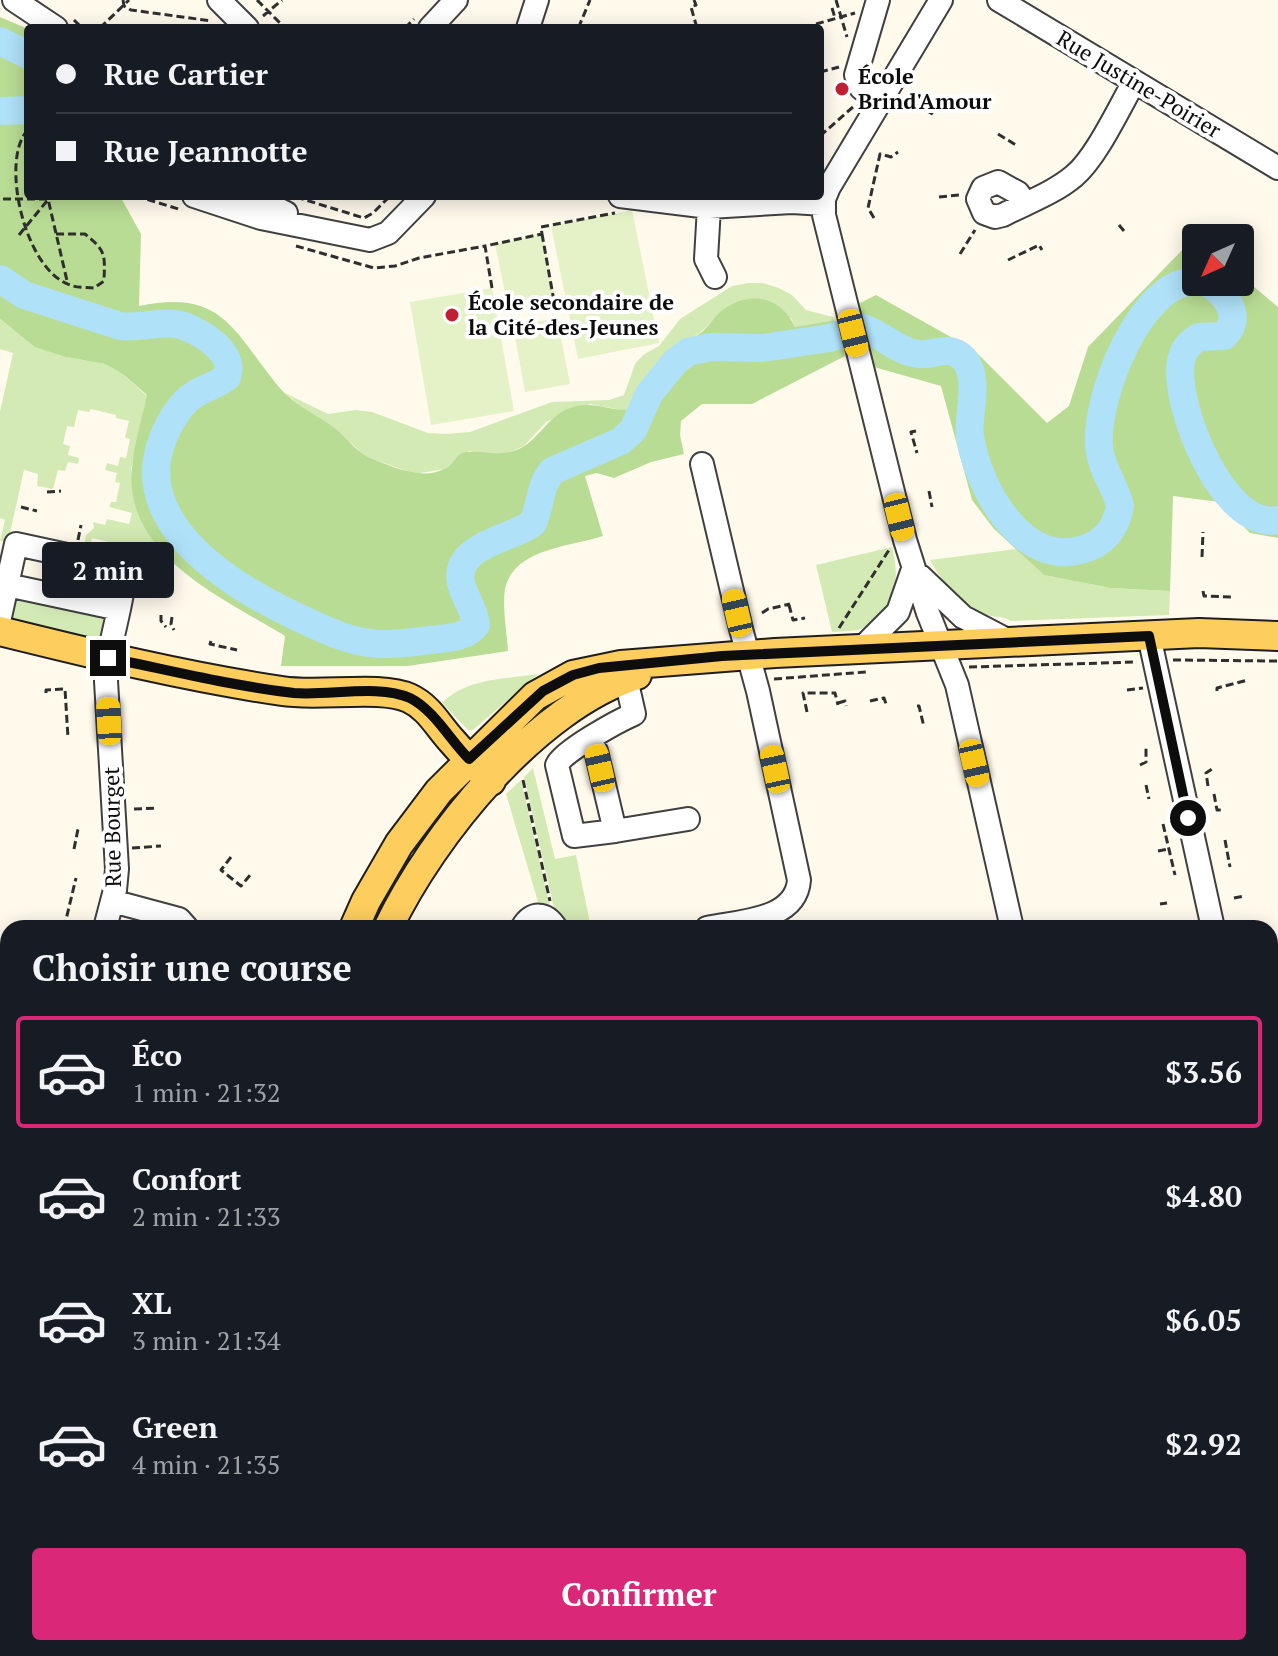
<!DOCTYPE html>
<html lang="fr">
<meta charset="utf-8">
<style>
body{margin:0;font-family:"PT Serif",serif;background:#242831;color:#f1f3f6;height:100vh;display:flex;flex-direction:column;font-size:30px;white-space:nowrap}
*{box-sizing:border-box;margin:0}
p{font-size:26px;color:#9ea1a6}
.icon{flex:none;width:44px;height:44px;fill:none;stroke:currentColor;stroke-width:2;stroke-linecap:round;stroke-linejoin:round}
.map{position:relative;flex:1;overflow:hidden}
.drawer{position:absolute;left:0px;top:920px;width:1278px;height:736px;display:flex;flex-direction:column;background:#171b24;border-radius:24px 24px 0 0;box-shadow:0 4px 20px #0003}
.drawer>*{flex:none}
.guide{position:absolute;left:24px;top:24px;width:800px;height:176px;border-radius:8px;box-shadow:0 4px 20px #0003;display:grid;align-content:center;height:176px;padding:0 32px;background:#171b24}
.needle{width:52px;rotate:225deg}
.fabs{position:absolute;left:1182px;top:224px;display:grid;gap:16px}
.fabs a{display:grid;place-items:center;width:72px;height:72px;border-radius:8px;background:#171b24;box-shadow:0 4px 20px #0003;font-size:40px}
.end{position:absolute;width:36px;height:36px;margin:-18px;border:10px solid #0d0d0d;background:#fff;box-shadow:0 0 0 4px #fff}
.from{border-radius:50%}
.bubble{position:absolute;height:56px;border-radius:8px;background:#171b24;box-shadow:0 4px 20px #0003;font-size:26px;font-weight:700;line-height:56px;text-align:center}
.car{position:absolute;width:24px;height:48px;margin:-24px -12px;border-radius:10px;box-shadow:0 0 6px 2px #0007;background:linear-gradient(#f5c518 24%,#345 0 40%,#f5c518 0 76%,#345 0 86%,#f5c518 0)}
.guide b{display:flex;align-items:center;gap:28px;height:76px;font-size:30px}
.guide b+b{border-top:2px solid #363941}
.guide i{width:20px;height:20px;background:#f1f3f6}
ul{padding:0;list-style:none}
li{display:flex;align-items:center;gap:24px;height:112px;margin:0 16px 12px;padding:0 16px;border:4px solid transparent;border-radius:8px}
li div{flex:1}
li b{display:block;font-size:30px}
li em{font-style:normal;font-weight:700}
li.current{border-color:#db2777}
li>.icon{width:72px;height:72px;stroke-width:1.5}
h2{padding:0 32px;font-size:36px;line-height:96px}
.action{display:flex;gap:16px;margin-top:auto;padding:16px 32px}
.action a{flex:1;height:92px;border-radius:8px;background:#db2777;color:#fff;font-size:32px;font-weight:700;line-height:92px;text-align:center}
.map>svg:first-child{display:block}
</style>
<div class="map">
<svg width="1278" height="1656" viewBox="0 0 1278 1656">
<rect width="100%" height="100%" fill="#fffaec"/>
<path fill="#d4eab5" d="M748,283H763L779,288L792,295L806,310L833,317L834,320L795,327L791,318L723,310L700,333L682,343L666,357L657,367L651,382L644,387L627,411L590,404L546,422L524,446L508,453L483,454L469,451L445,469L414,474L365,456L336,429L313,416L285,393L328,414L356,410L372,412L428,433L446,434L470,432L552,402L609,400L624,395L635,364L643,355L659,346L680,319L732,286Z
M0,319L11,328L66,357L105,364L124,375L147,396L131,469L142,523L160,547L147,552L145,563L132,559L135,548L92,538L89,550H83L86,535L94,528L93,522L105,525L107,519L129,524L132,513L109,507L111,502H116L120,483L115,482L117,473L105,470L107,463L118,466L120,457L126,458L130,439L125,438L129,421L116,418V415L91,409L89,412L78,410L74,427L67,426L63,444L70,446L68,455L79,458L78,464L68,462L65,471L58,470L53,489L37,486L38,474L24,470L8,542L0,541L5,520L0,518V412L13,353L0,349Z
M892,547C900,578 898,614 863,628C854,632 842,631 832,632L816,565Z
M1016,549L1044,575L1110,588L1170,591L1169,615L1011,621C1001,615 996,618 986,615C965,610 939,578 930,560Z
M12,596L107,614L102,643L10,620Z
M538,674L473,730H468L442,703C466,678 506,679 538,674Z
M533,768L555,859L576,855L591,928H568L554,908L524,777Z
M521,780L550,907L539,905L506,794Z
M0,1581L8,1583V1648H18L16,1656H0Z"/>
<path fill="#b8dc94" d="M0,17L28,29V196H120L141,234L139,306C222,289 232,329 278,386C294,405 317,415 336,429C347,438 356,451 368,457C390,466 421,481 444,469C455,465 455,453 467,452C487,450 501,458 521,448C540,438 549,414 573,407C591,401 609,410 627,410C632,397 641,392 650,382C654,378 655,371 658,366C669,350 687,343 702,332C710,325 715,315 724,309C751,290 781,297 795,327L834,320L845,356L752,404H702L681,421L680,435L684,454L651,462L614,478L597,473L585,476L603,536C570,547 514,548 505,589C502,608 507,632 508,651L408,666H281L285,636C223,598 123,555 132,468C134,444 142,419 147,395L124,375L105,364L66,357L35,347L0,319Z
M1187,245L1196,250V282H1240V275L1278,307V538L1250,533L1219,502L1173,496L1170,591L1110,588L1044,575L994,529L972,500L941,386L874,367L858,304L876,295L974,350L1047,423L1069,406L1088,347Z"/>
<path fill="#e5f1c7" d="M632,210L659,343L578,359L551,226Z
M542,234L556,303L509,312L495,244Z
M492,288L514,411L431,425L410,302Z
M557,318L570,384L525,392L513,326Z"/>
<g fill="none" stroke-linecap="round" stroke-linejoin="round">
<path stroke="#afe1f8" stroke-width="28" d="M0,41L28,55
M0,111L28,110
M0,279L24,295L120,326C139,329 158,321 176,324C197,328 237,352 227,377C214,387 196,390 185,402C173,415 164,433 159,450C138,530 236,588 295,616C319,627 344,640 370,643C390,646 411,642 431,640C446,638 466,638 476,625C475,610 464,597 461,583C453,545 512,539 533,523C541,505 539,487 552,471L621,441L633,430L649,394L675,362L688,352L710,347L763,348L829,338L863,328C882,334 898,352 918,354C935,356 950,343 964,359C981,379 967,414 970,437C979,492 1028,578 1094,545C1110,536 1117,523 1120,506C1115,485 1101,469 1099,447C1095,399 1139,281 1196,281
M1206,282C1226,293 1244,317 1224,336L1199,337C1190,342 1183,350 1181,361C1173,404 1223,531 1278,520"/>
<defs>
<path id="minor" d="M14,0L56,28
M219,0L247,28
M878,0L856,75L861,88L881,101
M941,0L829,187L824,199V215L905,540L928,613L957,685L1012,928
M999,0L1278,168
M430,28L456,0
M528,28L537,0
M194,196L261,218L370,240L388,233L424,196
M252,196L286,213
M620,196L709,207L792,202L824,204
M1025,203L1018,193L998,182L983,188L978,199L984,213L995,217L1003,215C1026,203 1054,193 1074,176C1096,158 1119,108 1134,82
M709,207L706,259L715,277
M702,464L741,629L758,691L799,880C796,921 739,921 707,928
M920,576L963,617L1011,642
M0,583L7,585L0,617
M1149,636L1213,928
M861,649L898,612L913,569
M590,740L596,751L615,831L574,836L557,765C563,751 618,721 634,714L626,679
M615,831L688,819
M112,901L179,919L187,928
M105,928L115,890L117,869L106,681L108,658L119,609L7,585L16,544L127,568L119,609
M522,928C532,911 546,912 556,928
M1270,1177L1278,1213
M0,1338L8,1306
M1270,1369L1278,1368
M0,1383L8,1385
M1270,1553H1278
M0,1569L8,1571
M524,1648L526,1656
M1158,1648L1160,1656
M28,1656L30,1648
M786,1656L820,1648"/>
<path id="major" d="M0,631C93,654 187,677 282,691C318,697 381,685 409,698C429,707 438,726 452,741C464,755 477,768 491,781
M354,928L366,901L399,844L439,791L535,696L573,675L621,665L775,653L1199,633L1278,636
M388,928C433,834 536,707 637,675
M179,1656L181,1648
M213,1656L214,1648"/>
</defs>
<use href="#minor" stroke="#404040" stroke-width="26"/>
<use href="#major" stroke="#1e1e1e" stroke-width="32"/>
<path stroke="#2f2f2f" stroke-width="3" stroke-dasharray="8 4" stroke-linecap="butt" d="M123,0L124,6L131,10L212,21
M257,0L285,28
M694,0L696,5L691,7L697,28
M836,0L847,37
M832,8L835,18
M263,16L282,0
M74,20L82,28
M816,24L855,13
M100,28L129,0
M405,28L414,19
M581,28L580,24L590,0
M820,72L839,67
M926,110L934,115
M28,130C0,157 23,269 70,285C77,288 87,287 94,288L104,281C105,254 106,251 85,234H56
M998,134L1016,145
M820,136L853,107
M136,196L182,210
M296,197L364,218L373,213L390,196
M939,197L959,195
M3,199H48L68,285
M874,218L868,208L880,154L891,157L898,152
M1119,225L1124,231
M542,234L557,318
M19,235L51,196
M296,246L374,268L395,266L419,258L485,246
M960,254L975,230
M1008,260L1039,245L1042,250
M492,288L485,246L542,234L541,227L615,213
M916,431L911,432L917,453
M929,491L932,507
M47,492L61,491
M21,507L37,511
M78,540L81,525
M1202,557L1203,532
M1203,591L1204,596L1233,597
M789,605L793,620L805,618
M762,613L768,609L790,604
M161,615V621L166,627
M172,617L171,624L174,630
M839,628L889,550
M211,641L210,644L237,650
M1173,660L1278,661
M969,667L1137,662
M774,679L866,672
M1127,690L1143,688
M1217,691V688L1248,680
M46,693V690L65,689L68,738
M870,701L884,698L886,704
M838,703L845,701L846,706
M917,706H919L924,727
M807,712L803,693H835L838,705
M1140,765L1146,762V748
M523,780L550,901
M1146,785L1149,799
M1208,786L1206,773L1212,769
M1214,794L1217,810H1221
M134,809L158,808
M1163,824L1175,875
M1225,840L1230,867
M132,848L161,846
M74,849L78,829
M1158,851L1169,849
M231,857L221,870L241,886L251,874
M1234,898L1244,896
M1160,904L1167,903
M64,928L76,878
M1270,1032L1274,1030
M1278,1046L1275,1047L1278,1061"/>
<use href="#minor" stroke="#fff" stroke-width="22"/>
<use href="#major" stroke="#fdcd5e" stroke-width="28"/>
</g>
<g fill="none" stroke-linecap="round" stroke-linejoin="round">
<path stroke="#0d0d0d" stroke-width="10" d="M108,658C170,670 232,686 294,693C329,696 379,684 410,698C434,710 450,740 469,759L543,691L573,675L599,668L722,656L1149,636L1188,818"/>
</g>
<g fill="#c12032" stroke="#fff" stroke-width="3">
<circle cx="842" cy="89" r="8"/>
<circle cx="452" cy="315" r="8"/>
</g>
<g text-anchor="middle" stroke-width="8" stroke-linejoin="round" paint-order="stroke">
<g font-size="22" font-weight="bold" fill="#0d0d0d" stroke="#fff" text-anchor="start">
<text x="858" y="84">École<tspan x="858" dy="25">Brind'Amour</tspan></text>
<text x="468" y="310">École secondaire de<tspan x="468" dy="25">la Cité-des-Jeunes</tspan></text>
</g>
<g font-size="22" fill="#0d0d0d" stroke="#fff">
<text transform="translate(1139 84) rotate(31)" y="8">Rue Justine-Poirier</text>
<text transform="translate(112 827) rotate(-91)" y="8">Rue Bourget</text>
</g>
</g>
</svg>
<div class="fabs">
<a><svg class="needle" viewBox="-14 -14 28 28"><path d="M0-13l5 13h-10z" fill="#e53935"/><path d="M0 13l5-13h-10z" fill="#9ea1a6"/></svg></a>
</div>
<i class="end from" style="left:1188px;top:818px"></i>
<i class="end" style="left:108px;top:658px"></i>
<div class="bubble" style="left:42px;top:542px;width:132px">2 min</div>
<i class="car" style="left:853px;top:333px;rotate:166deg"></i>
<i class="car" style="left:899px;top:517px;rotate:166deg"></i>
<i class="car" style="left:737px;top:613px;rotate:347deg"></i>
<i class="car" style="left:109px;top:721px;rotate:357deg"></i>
<i class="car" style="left:974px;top:763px;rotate:167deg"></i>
<i class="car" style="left:600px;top:768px;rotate:347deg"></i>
<i class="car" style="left:775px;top:769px;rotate:348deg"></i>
<div class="guide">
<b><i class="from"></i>Rue Cartier</b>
<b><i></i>Rue Jeannotte</b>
</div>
<section class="drawer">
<h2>Choisir une course</h2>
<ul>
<li class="current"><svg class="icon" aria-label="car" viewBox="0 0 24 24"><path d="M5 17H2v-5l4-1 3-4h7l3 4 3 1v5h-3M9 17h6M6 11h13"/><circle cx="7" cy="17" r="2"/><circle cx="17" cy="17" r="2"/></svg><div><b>Éco</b><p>1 min · 21:32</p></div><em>$3.56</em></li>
<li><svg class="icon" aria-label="car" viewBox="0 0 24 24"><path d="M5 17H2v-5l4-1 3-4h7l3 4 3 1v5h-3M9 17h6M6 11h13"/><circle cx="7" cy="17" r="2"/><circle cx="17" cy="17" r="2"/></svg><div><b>Confort</b><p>2 min · 21:33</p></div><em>$4.80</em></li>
<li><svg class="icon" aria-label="car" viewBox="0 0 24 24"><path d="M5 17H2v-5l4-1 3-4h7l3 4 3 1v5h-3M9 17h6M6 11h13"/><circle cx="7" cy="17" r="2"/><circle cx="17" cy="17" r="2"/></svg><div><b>XL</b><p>3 min · 21:34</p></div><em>$6.05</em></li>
<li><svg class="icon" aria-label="car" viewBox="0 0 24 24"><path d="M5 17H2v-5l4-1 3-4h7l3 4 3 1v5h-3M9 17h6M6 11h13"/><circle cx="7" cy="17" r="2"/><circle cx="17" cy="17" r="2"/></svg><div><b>Green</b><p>4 min · 21:35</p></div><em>$2.92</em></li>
</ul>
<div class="action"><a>Confirmer</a></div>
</section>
</div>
